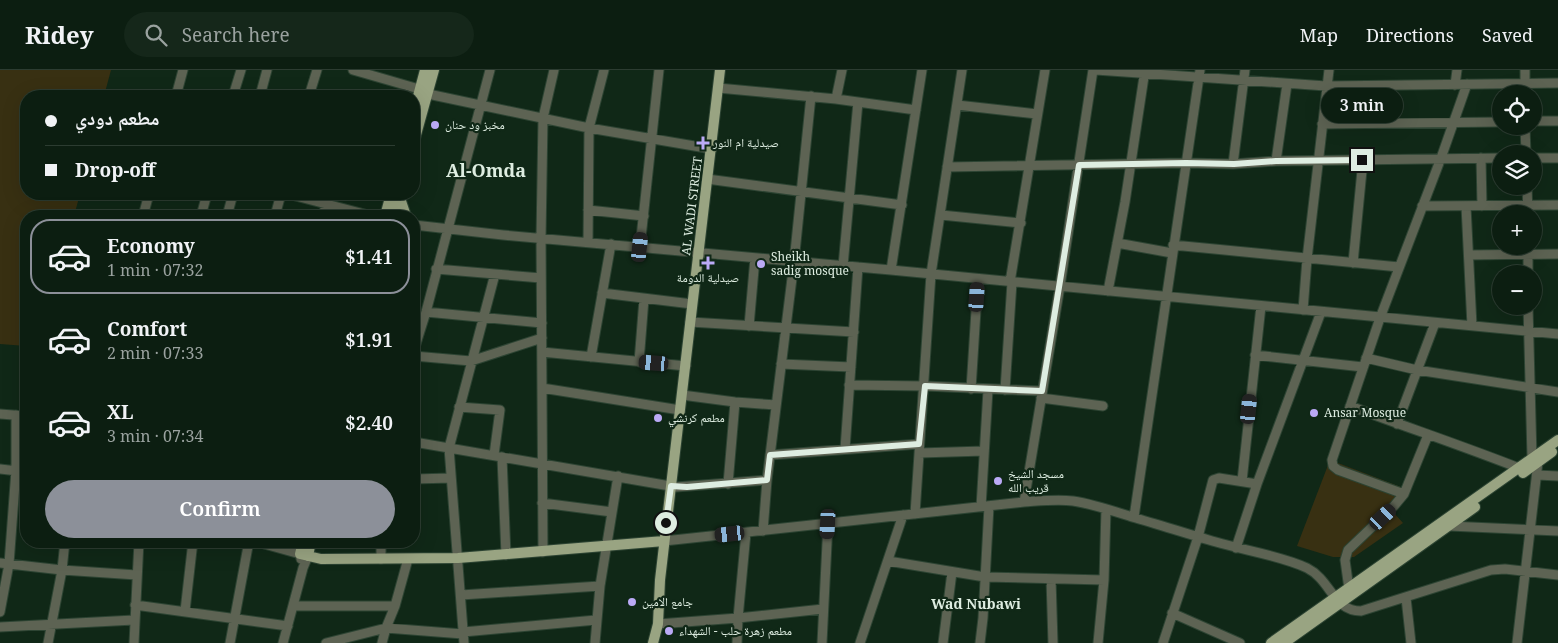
<!DOCTYPE html>
<meta charset="utf-8">
<style>
body{margin:0;font-family:"Noto Serif","Noto Naskh Arabic",serif;background:#15271a;color:#f1f3f6;height:100vh;display:flex;flex-direction:column;font-size:19px;white-space:nowrap}
*{box-sizing:border-box;margin:0}
p{font-size:16px;color:#9aa29f}
.icon{flex:none;width:28px;height:28px;fill:none;stroke:currentColor;stroke-width:2;stroke-linecap:round;stroke-linejoin:round}
.map{position:relative;flex:1;overflow:hidden}
.drawer{position:absolute;left:20px;top:140px;width:400px;height:338px;display:flex;flex-direction:column;background:#0c1e11;border-radius:20px;box-shadow:0 5px 20px #0002,0 0 0 1px #2c3c31}
.drawer>*{flex:none}
.top-card{position:absolute;left:20px;top:20px;width:400px;height:110px;border-radius:20px;box-shadow:0 5px 20px #0002,0 0 0 1px #2c3c31;display:grid;align-content:center;height:110px;padding:0 25px;background:#0c1e11}
.tools{position:absolute;left:1492px;top:15px;display:grid;gap:10px}
.tools a{display:grid;place-items:center;width:50px;height:50px;border-radius:50%;background:#0c1e11;box-shadow:0 5px 20px #0002,0 0 0 1px #2c3c31;font-size:25px}
.end{position:absolute;width:22px;height:22px;margin:-11px;border:6px solid #deede1;background:#111;box-shadow:0 0 0 2px #111}
.from{border-radius:50%}
.bubble{position:absolute;height:35px;border-radius:18px;background:#0c1e11;box-shadow:0 5px 20px #0002,0 0 0 1px #2c3c31;font-size:16px;font-weight:600;line-height:35px;text-align:center}
.car{position:absolute;width:15px;height:30px;margin:-15px -8px;border-radius:6px;box-shadow:0 0 4px 1px #0007;background:linear-gradient(#222 24%,#8ab4d8 0 40%,#222 0 76%,#8ab4d8 0 86%,#222 0)}
.top-card b{display:flex;align-items:center;gap:18px;height:48px;font-size:19px}
.top-card b+b{border-top:1px solid #2c3c31}
.top-card i{width:12px;height:12px;background:#f1f3f6}
ul{padding:9px 0 0;list-style:none}
li{display:flex;align-items:center;gap:15px;height:75px;margin:0 10px 8px;padding:0 15px;border:2px solid transparent;border-radius:20px}
li div{flex:1}
li b{display:block;font-size:19px}
li em{font-style:normal;font-weight:600}
li.selected{border-color:#8c9099}
li>.icon{width:45px;height:45px;stroke-width:1.5}
.primary-button{display:flex;gap:10px;margin-top:auto;padding:10px 25px}
.primary-button a{flex:1;height:58px;border-radius:30px;background:#8c9099;color:#fff;font-size:20px;font-weight:600;line-height:58px;text-align:center}
header{display:flex;align-items:center;gap:30px;box-sizing:border-box;height:70px;padding:0 25px;background:#0c1e11;border-bottom:1px solid #2c3c31}
header strong{font-size:24px}
nav{display:flex;gap:28px;margin-inline-start:auto;font-size:18px}
.search{width:350px;height:45px;background:#15271a;display:flex;align-items:center;gap:12px;box-sizing:border-box;padding:0 18px;border-radius:28px;color:#9aa29f;font-size:19px}
.map>svg:first-child{display:block}
</style>
<header>
<strong>Ridey</strong>
<div class="search"><svg class="icon" aria-label="search" viewBox="0 0 24 24"><circle cx="10" cy="10" r="6"/><path d="M15 15l6 6"/></svg>Search here</div>
<nav><a>Map</a><a>Directions</a><a>Saved</a></nav>
</header>
<div class="map">
<svg width="1558" height="573" viewBox="0 0 1558 573">
<rect width="100%" height="100%" fill="#102817"/>
<path fill="#383012" d="M0,0H111L104,26H26V124H80L74,146H26V276L0,274Z
M1330,390L1401,417L1394,443L1403,453L1354,487H1333L1297,476Z"/>
<g fill="none" stroke-linecap="round" stroke-linejoin="round">
<defs>
<path id="minor" d="M353,0L419,19
M1096,0L1326,16L1558,13
M1455,15L1457,0
M718,18L836,29L842,0
M428,24L589,58L712,79
M1525,24V0
M176,26L183,0
M233,26L241,0
M260,26L267,0
M309,26L317,0
M836,29L916,40
M957,35L1037,44
M1534,51H1558
M1322,54L1501,52
M1525,56L1526,84
M1481,88L1482,136
M1534,88H1558
M1276,91L1287,14
M1233,94L1245,0
M947,97L1185,93L1233,94L1276,91L1501,88
M707,109L902,135
M1527,116L1528,144
M288,124L372,146
M1422,136L1558,135
M1466,136L1472,256
M588,140L644,146
M941,145L1021,153
M143,146L149,124
M201,146L207,124
M227,146L233,124
M275,146L281,124
M323,146L326,135
M414,155L503,165L891,200L1558,264
M588,172L589,58L604,0
M1117,173L1172,183
M1173,175L1399,197
M1528,176V204
M640,177L659,0
M1469,185L1558,184
M1353,193L1363,90
M843,196L858,32
M436,199L541,208
M891,200L922,0
M1010,212L1045,0
M1108,221L1125,132L1145,0
M602,223L692,234
M1528,236L1532,388
M1303,240L1307,189L1329,0
M426,242L542,253
M690,252L854,262
M749,256L755,188
M414,280L426,242L490,0
M542,282L686,296
M1255,285L1363,297
M414,286L471,291L542,268
M591,287L611,174
M1366,288L1417,300L1558,322
M639,292L644,229
M781,294L851,297
M849,315L925,316L1042,321
M542,318L680,340
M971,319L978,209
M1005,320L1012,212
M682,325L735,332L776,335
M1041,328L1103,336
M1350,336C1406,357 1463,376 1519,398
M459,337L500,340L494,385
M0,344L26,346
M1397,354L1435,253
M414,372L676,417L767,410
M845,379L858,197
M919,383L984,381
M770,385L919,374
M502,387L506,485
M0,399L26,402
M1537,405L1558,406
M414,409L451,408
M1242,411L1261,236
M728,414L735,332
M1404,424L1338,400L1333,396L1332,390L1380,248L1441,88L1467,14
M1024,432L1060,216L1093,0
M542,433L612,442
M981,437L988,320
M915,444L931,204L962,0
M1134,447L1200,0
M1449,456L1558,461
M763,461L767,410L794,192L811,26
M254,471L300,484L301,489
M664,471L1024,432C1040,431 1057,429 1073,431C1093,434 1113,441 1132,447C1160,455 1188,464 1216,472C1243,480 1282,486 1307,498C1331,510 1333,541 1361,541L1491,500L1505,499L1558,505
M1236,478L1257,414L1321,242
M543,482L541,168L543,48L554,0
M381,489V471
M888,491L985,507L1104,510
M0,493L62,500L137,505
M1051,509L1053,573
M1349,519L1345,490L1348,480L1394,436L1404,424L1428,365
M461,525L600,516
M1406,528L1411,573
M135,535L288,556
M293,536H395
M185,541L193,471
M0,542L9,494L16,400V345
M1172,543L1240,573
M658,554L738,548L823,539
M0,557L134,550
M463,562L596,550
M48,573L62,500L65,471
M134,573L139,471
M230,573L249,471
M283,573L303,498L308,486
M326,573L386,558L463,564
M382,573L386,558L395,536L408,489
M464,573L449,378L495,204
M595,573L600,516L618,406
M737,573L738,548L746,463
M822,573L828,453
M860,573L903,445
M943,573L952,502
M980,573L983,548L989,436
M1098,573L1104,510L1106,439
M1163,573L1198,467L1213,410L1219,408L1257,414
M1517,573L1538,392"/>
<path id="major" d="M414,41L425,0
M414,72L434,0
M400,128L406,146
M385,146L391,124
M394,146L400,124
M414,154L415,155
M1523,403L1552,382
M303,471L300,484L321,489L458,488L664,471
M308,486L311,471
M653,573L658,554L660,510L671,416L720,0
M1271,573L1558,370
M1284,573L1475,437"/>
</defs>
<use href="#minor" stroke="#2d4433" stroke-width="11"/>
<use href="#major" stroke="#2d4433" stroke-width="12"/>
<use href="#minor" stroke="#5d6353" stroke-width="9"/>
<use href="#major" stroke="#99a482" stroke-width="10"/>
</g>
<g fill="none" stroke-linecap="round" stroke-linejoin="round">
<path stroke="#deede1" stroke-width="6" d="M666,453L671,416L687,417L767,410L770,385L919,374L925,316L1042,321L1079,95L1186,93L1234,94L1276,91L1362,90"/>
</g>
<g fill="#bbaaf6" stroke="#102817" stroke-width="2">
<circle cx="435" cy="55" r="5"/>
<path d="M700.5 65.5h5v5h5v5h-5v5h-5v-5h-5v-5h5z"/>
<path d="M705.5 185.5h5v5h5v5h-5v5h-5v-5h-5v-5h5z"/>
<circle cx="761" cy="194" r="5"/>
<circle cx="1314" cy="343" r="5"/>
<circle cx="658" cy="348" r="5"/>
<circle cx="998" cy="411" r="5"/>
<circle cx="632" cy="532" r="5"/>
<circle cx="669" cy="561" r="5"/>
</g>
<g text-anchor="middle" stroke-width="4.5" stroke-linejoin="round" paint-order="stroke">
<g font-size="12" fill="#deede1" stroke="#102817" text-anchor="start">
<text x="445" y="59">مخبز ود حنان</text>
<text x="713" y="77">صيدلية ام النور</text>
<text x="771" y="191">Sheikh<tspan x="771" dy="14">sadig mosque</tspan></text>
<text x="708" y="212" text-anchor="middle">صيدلية الدومة</text>
<text x="1324" y="347">Ansar Mosque</text>
<text x="668" y="352">مطعم كرنشي</text>
<text x="1008" y="408">مسجد الشيخ<tspan x="1008" dy="14">قريب الله</tspan></text>
<text x="642" y="536">جامع الامين</text>
<text x="679" y="565">مطعم زهرة حلب - الشهداء</text>
</g>
<g font-size="12" fill="#deede1" stroke="#102817">
<text transform="translate(692 136) rotate(-83)" y="4">AL WADI STREET</text>
</g>
<g font-size="14" font-weight="bold" fill="#deede1" stroke="#102817">
<text x="976" y="539">Wad Nubawi</text>
</g>
<g font-size="18" font-weight="bold" fill="#deede1" stroke="#102817">
<text x="486" y="107">Al-Omda</text>
</g>
</g>
</svg>
<div class="tools">
<a><svg class="icon" aria-label="locate" viewBox="0 0 24 24"><circle cx="12" cy="12" r="6"/><path d="M12 2v4M12 18v4M2 12h4M18 12h4"/></svg></a>
<a><svg class="icon" aria-label="layers" viewBox="0 0 24 24"><path d="M12 4l9 5-9 5-9-5zM3 14l9 5 9-5"/></svg></a>
<a>+</a>
<a>−</a>
</div>
<i class="end from" style="left:666px;top:453px"></i>
<i class="end" style="left:1362px;top:90px"></i>
<div class="bubble" style="left:1321px;top:18px;width:82px">3 min</div>
<i class="car" style="left:640px;top:177px;rotate:6deg"></i>
<i class="car" style="left:977px;top:227px;rotate:4deg"></i>
<i class="car" style="left:654px;top:293px;rotate:275deg"></i>
<i class="car" style="left:1249px;top:339px;rotate:6deg"></i>
<i class="car" style="left:1383px;top:447px;rotate:47deg"></i>
<i class="car" style="left:828px;top:454px;rotate:183deg"></i>
<i class="car" style="left:730px;top:464px;rotate:264deg"></i>
<div class="top-card">
<b><i class="from"></i>مطعم دودي</b>
<b><i></i>Drop-off</b>
</div>
<section class="drawer">
<ul>
<li class="selected"><svg class="icon" aria-label="car" viewBox="0 0 24 24"><path d="M5 17H2v-5l4-1 3-4h7l3 4 3 1v5h-3M9 17h6M6 11h13"/><circle cx="7" cy="17" r="2"/><circle cx="17" cy="17" r="2"/></svg><div><b>Economy</b><p>1 min · 07:32</p></div><em>$1.41</em></li>
<li><svg class="icon" aria-label="car" viewBox="0 0 24 24"><path d="M5 17H2v-5l4-1 3-4h7l3 4 3 1v5h-3M9 17h6M6 11h13"/><circle cx="7" cy="17" r="2"/><circle cx="17" cy="17" r="2"/></svg><div><b>Comfort</b><p>2 min · 07:33</p></div><em>$1.91</em></li>
<li><svg class="icon" aria-label="car" viewBox="0 0 24 24"><path d="M5 17H2v-5l4-1 3-4h7l3 4 3 1v5h-3M9 17h6M6 11h13"/><circle cx="7" cy="17" r="2"/><circle cx="17" cy="17" r="2"/></svg><div><b>XL</b><p>3 min · 07:34</p></div><em>$2.40</em></li>
</ul>
<div class="primary-button"><a>Confirm</a></div>
</section>
</div>
